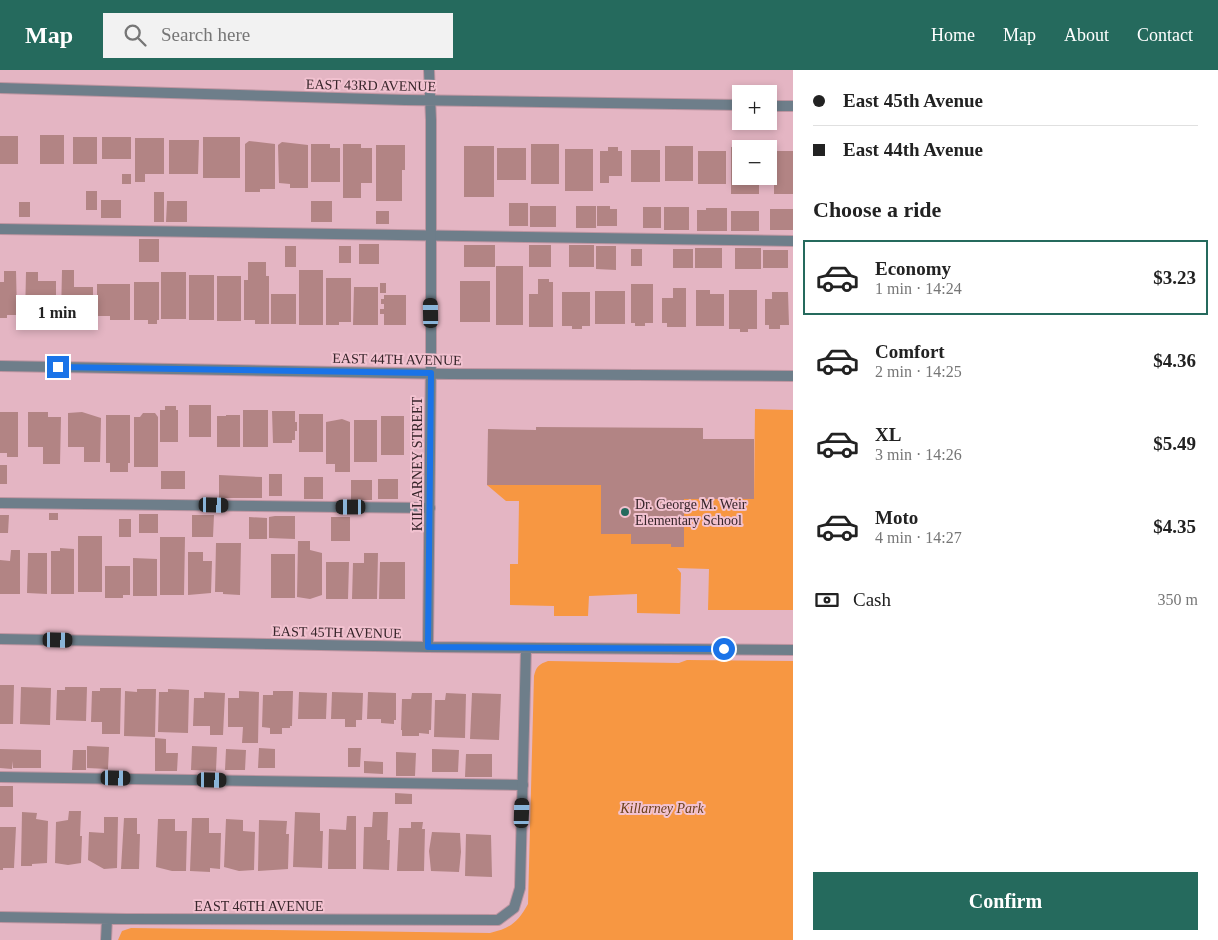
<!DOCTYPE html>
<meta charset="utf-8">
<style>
body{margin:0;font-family:Georgia,serif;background:#f2f2f2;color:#222;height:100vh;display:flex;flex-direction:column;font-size:19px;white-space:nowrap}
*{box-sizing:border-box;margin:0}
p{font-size:16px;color:#767676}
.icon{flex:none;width:28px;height:28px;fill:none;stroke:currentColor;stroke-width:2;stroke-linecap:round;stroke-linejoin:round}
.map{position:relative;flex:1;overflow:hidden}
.details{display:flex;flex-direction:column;background:#fff;width:425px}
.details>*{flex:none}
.hud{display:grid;align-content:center;height:110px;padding:0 20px;background:#fff}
.controls{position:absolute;left:732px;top:15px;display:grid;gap:10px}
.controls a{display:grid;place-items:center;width:45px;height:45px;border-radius:0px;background:#fff;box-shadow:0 2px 8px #0003;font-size:25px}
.end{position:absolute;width:22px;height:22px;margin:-11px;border:6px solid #1a73e8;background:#fff;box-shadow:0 0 0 2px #fff}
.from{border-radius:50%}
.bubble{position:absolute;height:35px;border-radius:0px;background:#fff;box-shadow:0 2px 8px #0003;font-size:16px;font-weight:600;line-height:35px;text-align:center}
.car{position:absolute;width:15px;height:30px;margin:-15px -8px;border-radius:6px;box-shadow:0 0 4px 1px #0007;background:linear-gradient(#222 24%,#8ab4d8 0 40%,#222 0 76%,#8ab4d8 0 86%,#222 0)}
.hud b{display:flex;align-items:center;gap:18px;height:48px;font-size:19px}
.hud b+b{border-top:1px solid #e0e0e0}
.hud i{width:12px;height:12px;background:#222}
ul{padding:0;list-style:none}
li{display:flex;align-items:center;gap:15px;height:75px;margin:0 10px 8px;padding:0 10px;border:2px solid transparent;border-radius:0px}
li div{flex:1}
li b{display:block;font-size:19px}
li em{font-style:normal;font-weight:600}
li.selected{border-color:#256a5d}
li>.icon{width:45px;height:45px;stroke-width:1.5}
h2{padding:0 20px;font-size:22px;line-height:60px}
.pay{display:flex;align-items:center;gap:12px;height:55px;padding:0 20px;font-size:19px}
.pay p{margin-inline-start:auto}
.cta{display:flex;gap:10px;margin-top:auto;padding:10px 20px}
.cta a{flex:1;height:58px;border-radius:0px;background:#256a5d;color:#fff;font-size:20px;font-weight:600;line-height:58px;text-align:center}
header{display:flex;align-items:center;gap:30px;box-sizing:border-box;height:70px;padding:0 25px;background:#256a5d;color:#fff}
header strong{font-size:24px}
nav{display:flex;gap:28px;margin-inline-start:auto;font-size:18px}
.search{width:350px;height:45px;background:#f2f2f2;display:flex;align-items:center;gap:12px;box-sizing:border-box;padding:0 18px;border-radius:0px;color:#767676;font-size:19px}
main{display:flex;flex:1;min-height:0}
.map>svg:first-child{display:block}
</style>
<header>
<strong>Map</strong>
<div class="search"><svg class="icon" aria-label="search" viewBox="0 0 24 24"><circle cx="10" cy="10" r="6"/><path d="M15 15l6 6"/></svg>Search here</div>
<nav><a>Home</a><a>Map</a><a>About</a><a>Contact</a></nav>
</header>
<main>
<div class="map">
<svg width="793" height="870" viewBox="0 0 793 870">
<rect width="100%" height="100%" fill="#e4b5c3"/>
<path fill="#f79742" d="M755,339L793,340V540H708L709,499L677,498L681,503L680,544L637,543V524L589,526L588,546H554V536L510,535V494H518L519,431H506L487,415H601V464H631L632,474H671V477H684V429H754Z
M687,590L793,591V870H118L122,861L131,858L490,863C511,858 518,852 528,834L534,606C536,597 539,594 548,591L679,593Z"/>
<path fill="#b28484" d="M40,65H64V94H40Z
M0,66H18V94H0Z
M73,67H97V94H73Z
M102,67H131V89H102Z
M203,67H240V108H203Z
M135,68H164V104H145V112H135Z
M169,70H199L198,104H169Z
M249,71L275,74V119H260V122H245V74Z
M282,72L308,75V118H290V114L279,113L278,75Z
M311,74H330V78H340V112H311Z
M343,74H361V78H372V113H361V128H343Z
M531,74H559V114H531Z
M376,75H405V100H402V131H376Z
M464,76H494V127H464Z
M665,76H693V111H665Z
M608,77H618V81H622V106H609V113H600V81H608Z
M731,77H759V79H741V106H759V124H731Z
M497,78H526V110H497Z
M565,79H593V121H565Z
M631,80H660V112H631Z
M698,81H726V114H698Z
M769,81H793V124H774V115H764V106H769Z
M122,104H131V114H122Z
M86,121H97V140H86Z
M154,122H164V152H154Z
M101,130H121V148H101Z
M167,131H187V152H166Z
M311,131H332V152H311Z
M19,132H30V147H19Z
M509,133H528V156H509Z
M530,136H556V157H530Z
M576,136H596V158H576Z
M597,136H610V139H617V156H597Z
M643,137H661V158H643Z
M664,137H689V160H664Z
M706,138H727V161H697V140H706Z
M770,139H793V160H770Z
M376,141H389V154H376Z
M731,141H759V161H731Z
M139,169H159V192H139Z
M359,174H379V194H359Z
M464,175H495V197H464Z
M529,175H551V197H529Z
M569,175H594V197H569Z
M285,176H296V197H285Z
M339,176H351V193H339Z
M596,176H616V200L596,199Z
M695,178H722V198H695Z
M735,178H761V199H735Z
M631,179H642V196H631Z
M673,179H693V198H673Z
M763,180H788V198H763Z
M248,192H266V206H269V254H255V250H244V210H248Z
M496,196H523V255H496Z
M62,200H74V217H93V249H73V246H61Z
M299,200H323V255H299Z
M4,201H16L17,245H7V248H0V212H4Z
M26,202H38V211H56V248H25Z
M161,202H186V249H161Z
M189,205H214V250H189Z
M217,206H241V251H217Z
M326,208H351V252H339V255H326Z
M538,209H549V212H553V257H529V224H538Z
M460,211H490V252H460Z
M134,212H159V250H157V254H148V250H134Z
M380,213H386V223H380Z
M97,214H130V250H110V246H97Z
M631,214H653V253H645V256H635V253H631Z
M354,217H378V255H353Z
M673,218H686V257H667V253H662V228H673Z
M696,220H710V224H724V256H696Z
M729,220H757V259H748V262H740V259H729Z
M595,221H625V254H595Z
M562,222H590V256H582V259H572V256H562Z
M772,222H788L789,255H780V259H769V255H765V229H772Z
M271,224H296V254H271Z
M384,225H406V255H384V244H380V239H384V234H381V229H384Z
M189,335H211V367H189Z
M165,336H176V340H178V372H160V340H165Z
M243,340H268V377H243Z
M272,341H295V352H297V361H295V370H292V373H273Z
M0,342H18V387H7V383H0Z
M28,342H48V347H61L60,394H43V377H28Z
M82,342L101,348L100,392H84V377H68V343Z
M143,343H155L158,347V397H134V347H140Z
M299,344H323V382H299Z
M106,345H130V393H128V402H110V393H106Z
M226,345H240V377H217V346H226Z
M381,346H404V385H381Z
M342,349L350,352V402H335V394H326V352Z
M354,350H377V392H354Z
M536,357L703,358V369H754V429H684V477H671V474H631V464H601V415H487L488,359L536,360Z
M0,395H7V414H0Z
M161,401H185V419H161Z
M269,404H282V426H269Z
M219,405L262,407V428H219Z
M304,407H323V429H304Z
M378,409H398V429H378Z
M351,410H372V430H351Z
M49,443H58V450H49Z
M139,444H158V463H139Z
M0,445H9L8,463H0Z
M192,445H214L213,467H192Z
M275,446H295V469L269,468V447Z
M249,447L267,448V469H249Z
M331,447H350V471H331Z
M119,449H131V467H119Z
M78,466H102V522H78Z
M160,467H185L184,525H160Z
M298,471H310V480L322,483V525L310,529L297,527Z
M216,473H241L240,525L223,524V522H215Z
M60,478L74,479V524H51V481H60Z
M11,480H20V524H0V490L10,491Z
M188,482H203V491H212L211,523L188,525Z
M28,483H47V524L27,523Z
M364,483H378L377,529H352L353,493H364Z
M271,484H295V528H271Z
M133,488L157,489V526H133Z
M326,492H349L348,529H326Z
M380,492H405V529H379Z
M105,496H130V525H123V528H105Z
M0,615H14L13,654H0Z
M21,617L51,618L50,655L20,654Z
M65,617H87L86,651L56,650L57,620H65Z
M100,618H121L120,664H102V652H91L92,621H100Z
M137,619H156L155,667L124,666L125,621L137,622Z
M168,619L189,620L188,663L158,662L159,622H168Z
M239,621L259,622L258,673H242L243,657H228V628H239Z
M273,621H293L292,656H290V658H282V664H270V658L262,657L263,625H273Z
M204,622L225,623L223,665H210V656H193L194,628H204Z
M299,622L327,623L326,649H298Z
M332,622L363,623L362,650H356V657H345V649H331Z
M368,622L396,623V650H394V654L381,653V649H367Z
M412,623H432L431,660H429V664L419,663V666H402V660H401L402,629H411Z
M446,623L466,624L465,668L434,667L435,630H445Z
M472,623L501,624L499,670L470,669Z
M155,668L166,669V683H178L177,701H155Z
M87,676L109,677L108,699L87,698Z
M192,676L217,677L216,701L191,700Z
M259,678L275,679V698H258Z
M348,678H361L360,697H348Z
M0,679L41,680V698H13L12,691V699L0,698Z
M226,679L246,680L245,700H225Z
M432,679L459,680L458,702H432Z
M73,680H86V700H72Z
M396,682L416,683L415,706H396Z
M466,684H492V707H465Z
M364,691L383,692V704L364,703Z
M0,716H13V737H0Z
M395,723L412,724V734H395Z
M69,741H81L80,766H82L81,793L68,795L55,793L56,752L68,750Z
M22,742L37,743L36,749L48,751L47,793L32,794V796H21Z
M295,742L320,743V761H323L322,798L293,797Z
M373,742H388L387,770H390L389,800L363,799L364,757H372Z
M347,746H356V799H328L329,759L346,760Z
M104,747H118L117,798L104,799L88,790L89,762L104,763Z
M124,748H137V764H140L139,799H121Z
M192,748H209V763H221L220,799L210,798V802L190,801Z
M158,749H175V761H187L186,801H172L156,797Z
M226,749L243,750V761L255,762L254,800L239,801L224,797Z
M259,750L287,751L286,764H289L288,799L258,801Z
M411,752H423L422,759H425L424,801H397L399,758H411Z
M0,757H16L14,798H3V800H0Z
M432,762L460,763L461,782L459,802L431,801L429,781Z
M466,764L491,765L492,807L465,806Z"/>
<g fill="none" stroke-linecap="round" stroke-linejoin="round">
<defs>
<path id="service" d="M0,159L793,171
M0,433L430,438
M0,707L523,715"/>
<path id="minor" d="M0,18L405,30L741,35
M769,36H793
M0,296L450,304L793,306
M0,569L428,577L793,580
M428,577L431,281V50L429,0
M0,847L126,849L498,850L514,838L520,818L526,578
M106,870L107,849"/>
</defs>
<use href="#service" stroke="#be95a1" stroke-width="12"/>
<use href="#minor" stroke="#be95a1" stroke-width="12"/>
<use href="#service" stroke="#6e7e8a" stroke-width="10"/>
<use href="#minor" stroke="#6e7e8a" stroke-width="10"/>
</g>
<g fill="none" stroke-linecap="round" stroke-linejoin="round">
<path stroke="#1a73e8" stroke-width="6" d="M58,297L431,303L428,577L724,579"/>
</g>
<circle fill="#256a5d" stroke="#f2c2d0" stroke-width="2" cx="625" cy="442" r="5"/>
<g text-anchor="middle" stroke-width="4" stroke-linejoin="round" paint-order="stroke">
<g font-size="14" fill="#37252a" stroke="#f2c2d0">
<text transform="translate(371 15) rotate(1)" y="5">EAST 43RD AVENUE</text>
<text transform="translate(397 289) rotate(1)" y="5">EAST 44TH AVENUE</text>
<text transform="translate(417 394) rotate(-90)" y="5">KILLARNEY STREET</text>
<text transform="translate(337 562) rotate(1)" y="5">EAST 45TH AVENUE</text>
<text x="259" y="841">EAST 46TH AVENUE</text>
</g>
<g font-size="14" fill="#37252a" stroke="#f2c2d0" text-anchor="start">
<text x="635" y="439">Dr. George M. Weir<tspan x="635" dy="16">Elementary School</tspan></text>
</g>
<g font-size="14" font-style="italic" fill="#693e18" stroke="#f2c2d0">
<text x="662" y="743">Killarney Park</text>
</g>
</g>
</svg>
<div class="controls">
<a>+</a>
<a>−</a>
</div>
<i class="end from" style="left:724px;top:579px"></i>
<i class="end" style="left:58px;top:297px"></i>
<div class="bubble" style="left:16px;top:225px;width:82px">1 min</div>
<i class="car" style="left:431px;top:243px;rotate:359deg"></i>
<i class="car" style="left:214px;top:435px;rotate:91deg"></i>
<i class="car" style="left:351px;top:437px;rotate:270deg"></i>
<i class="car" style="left:58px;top:570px;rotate:91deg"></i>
<i class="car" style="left:116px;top:708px;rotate:91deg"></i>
<i class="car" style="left:212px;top:710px;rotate:91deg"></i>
<i class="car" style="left:522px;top:743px;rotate:2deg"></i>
</div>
<section class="details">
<div class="hud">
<b><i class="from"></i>East 45th Avenue</b>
<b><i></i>East 44th Avenue</b>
</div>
<h2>Choose a ride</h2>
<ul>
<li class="selected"><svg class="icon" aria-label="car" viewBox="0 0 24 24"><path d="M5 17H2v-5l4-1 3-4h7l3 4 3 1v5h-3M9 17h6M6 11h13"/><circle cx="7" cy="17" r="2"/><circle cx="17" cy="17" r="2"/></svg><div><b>Economy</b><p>1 min · 14:24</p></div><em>$3.23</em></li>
<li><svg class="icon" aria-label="car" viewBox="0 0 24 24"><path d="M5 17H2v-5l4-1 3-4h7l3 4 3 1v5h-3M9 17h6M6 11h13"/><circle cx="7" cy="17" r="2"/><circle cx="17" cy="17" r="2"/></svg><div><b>Comfort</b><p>2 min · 14:25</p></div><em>$4.36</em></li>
<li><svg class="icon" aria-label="car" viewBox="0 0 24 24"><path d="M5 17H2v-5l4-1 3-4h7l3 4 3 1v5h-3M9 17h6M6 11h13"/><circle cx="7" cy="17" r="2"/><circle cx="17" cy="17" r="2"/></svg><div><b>XL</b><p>3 min · 14:26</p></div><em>$5.49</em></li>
<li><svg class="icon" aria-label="car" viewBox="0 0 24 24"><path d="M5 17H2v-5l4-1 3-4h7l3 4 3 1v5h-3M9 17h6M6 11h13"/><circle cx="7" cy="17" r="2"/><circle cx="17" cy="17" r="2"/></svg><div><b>Moto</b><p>4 min · 14:27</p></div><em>$4.35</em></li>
</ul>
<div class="pay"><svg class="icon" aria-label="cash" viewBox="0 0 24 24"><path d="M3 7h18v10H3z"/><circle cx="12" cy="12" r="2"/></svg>Cash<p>350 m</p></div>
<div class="cta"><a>Confirm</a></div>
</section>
</main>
